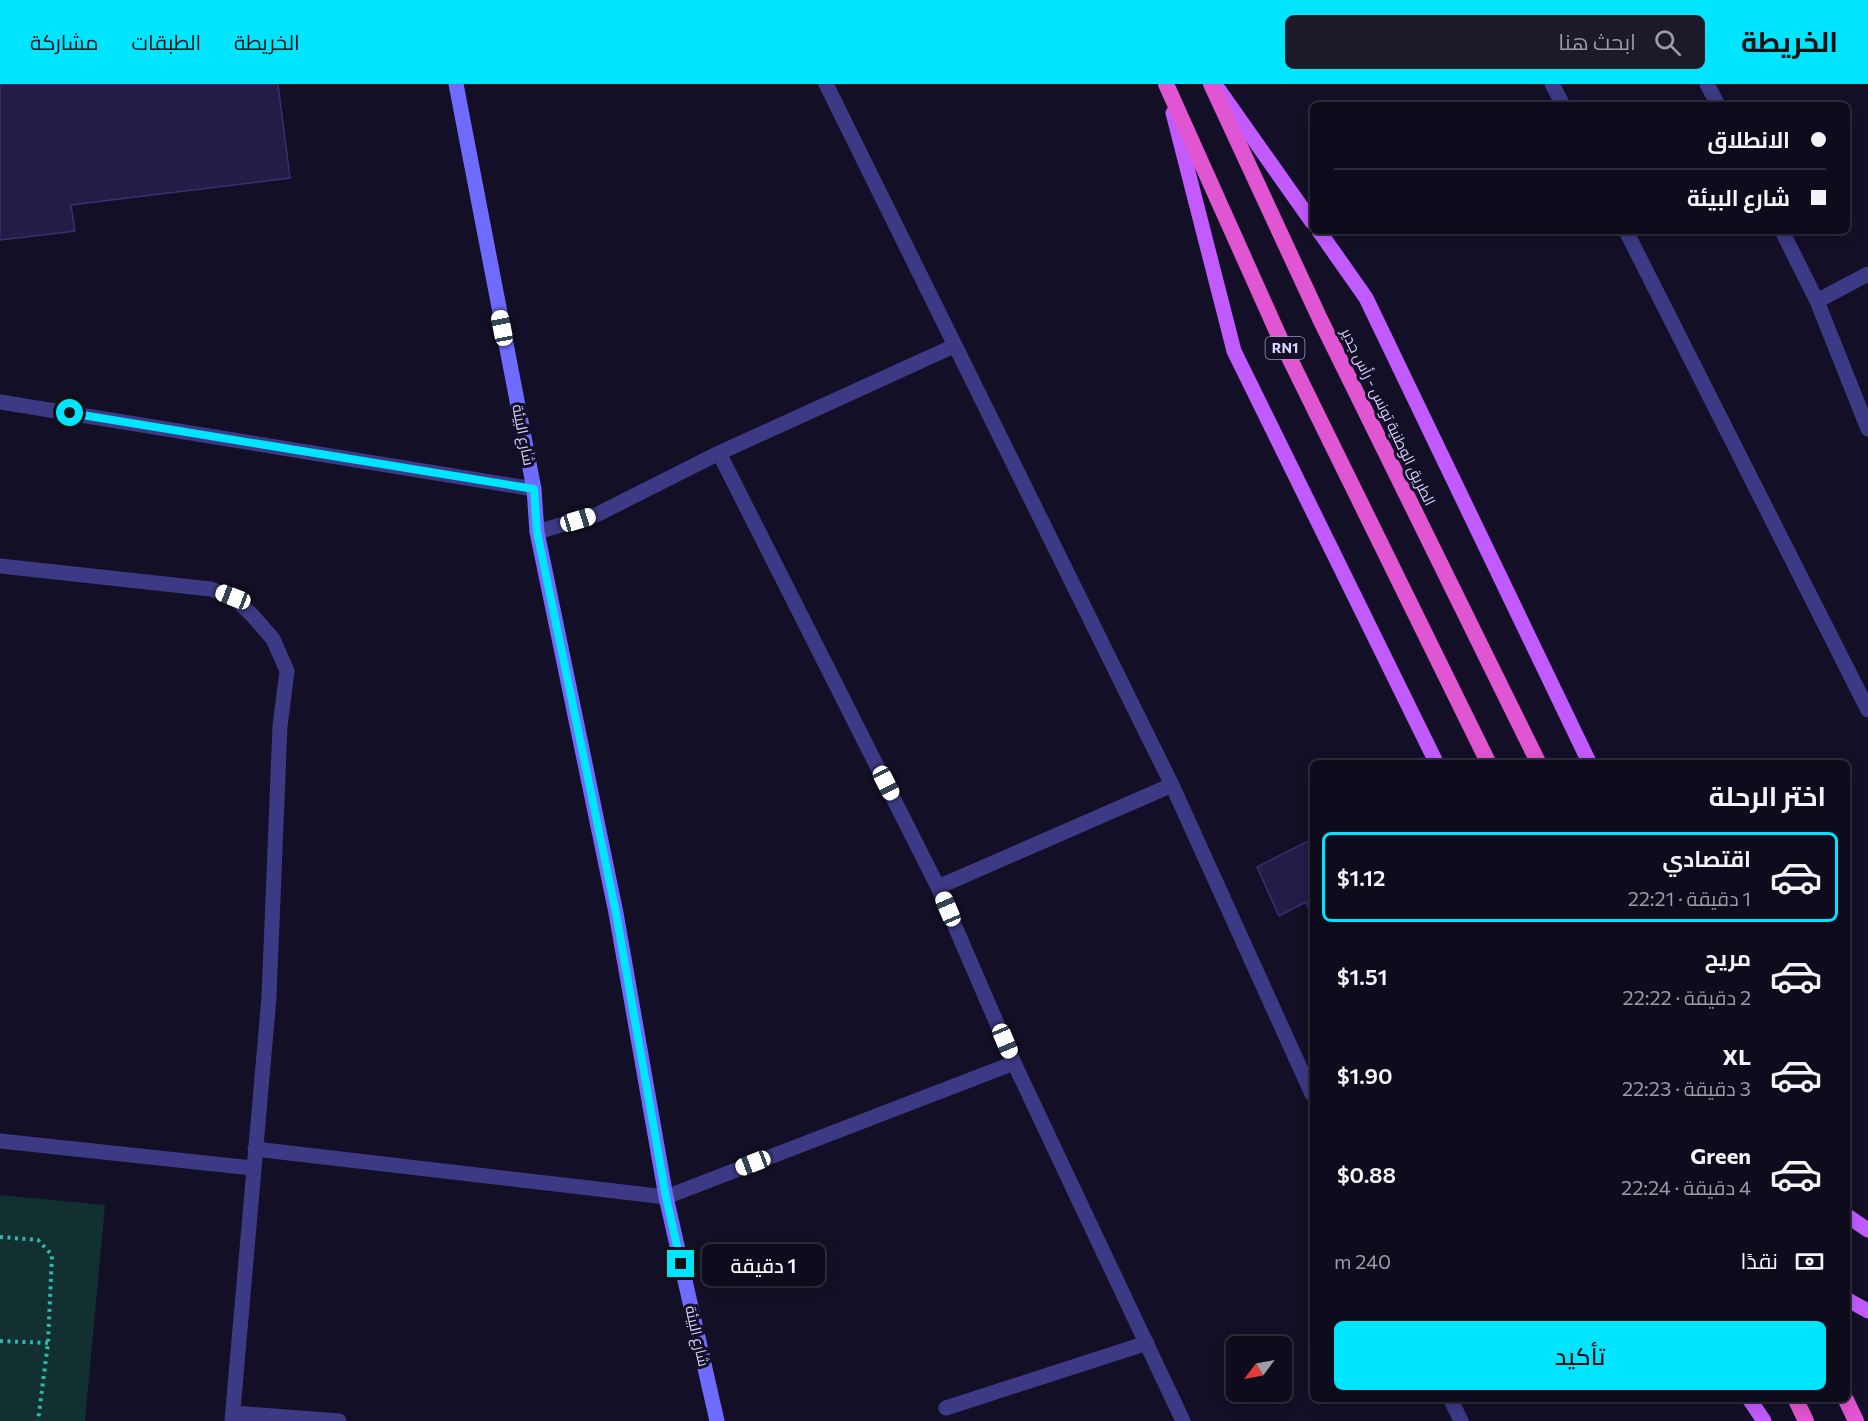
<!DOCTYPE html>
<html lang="ar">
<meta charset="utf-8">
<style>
body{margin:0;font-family:Commissioner,Cairo,sans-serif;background:#1c1929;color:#f1f3f6;direction:rtl;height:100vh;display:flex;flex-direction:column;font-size:22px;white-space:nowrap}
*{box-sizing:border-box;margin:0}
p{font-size:20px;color:#9b9ba3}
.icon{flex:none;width:33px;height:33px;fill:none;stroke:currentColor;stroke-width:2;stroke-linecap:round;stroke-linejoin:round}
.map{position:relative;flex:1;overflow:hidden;direction:ltr}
.panel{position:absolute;left:1310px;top:676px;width:540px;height:642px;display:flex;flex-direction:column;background:#0e0b1c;border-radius:9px;box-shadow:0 3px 15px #0003,0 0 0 2px #2e2b3b;direction:rtl}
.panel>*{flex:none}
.banner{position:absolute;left:1310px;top:18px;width:540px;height:132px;border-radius:9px;box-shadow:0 3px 15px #0003,0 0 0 2px #2e2b3b;direction:rtl;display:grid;align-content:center;height:132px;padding:0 24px;background:#0e0b1c}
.needle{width:39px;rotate:238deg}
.controls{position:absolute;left:1226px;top:1252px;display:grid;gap:12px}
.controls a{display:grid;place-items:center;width:66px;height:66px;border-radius:9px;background:#0e0b1c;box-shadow:0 3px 15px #0003,0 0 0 2px #2e2b3b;font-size:30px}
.end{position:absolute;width:27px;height:27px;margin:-14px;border:8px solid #00e5ff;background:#111;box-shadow:0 0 0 3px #111}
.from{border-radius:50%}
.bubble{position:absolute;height:42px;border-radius:9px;background:#0e0b1c;box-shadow:0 3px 15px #0003,0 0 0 2px #2e2b3b;font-size:20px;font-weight:600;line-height:42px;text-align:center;direction:rtl}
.car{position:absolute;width:18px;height:36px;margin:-18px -9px;border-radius:8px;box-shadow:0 0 4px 2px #0007;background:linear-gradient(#fff 24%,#345 0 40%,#fff 0 76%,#345 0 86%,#fff 0)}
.banner b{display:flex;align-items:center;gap:21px;height:57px;font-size:22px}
.banner b+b{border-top:2px solid #2e2b3b}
.banner i{width:15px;height:15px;background:#f1f3f6}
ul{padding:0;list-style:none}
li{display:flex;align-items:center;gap:18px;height:90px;margin:0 12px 9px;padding:0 12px;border:3px solid transparent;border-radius:9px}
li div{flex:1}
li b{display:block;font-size:22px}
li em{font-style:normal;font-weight:600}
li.active{border-color:#00e5ff}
li>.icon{width:54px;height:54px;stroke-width:1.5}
h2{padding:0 24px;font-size:27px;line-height:72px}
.pay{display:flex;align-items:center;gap:15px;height:66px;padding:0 24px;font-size:22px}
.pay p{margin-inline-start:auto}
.primary-button{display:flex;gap:12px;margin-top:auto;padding:12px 24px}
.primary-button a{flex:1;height:69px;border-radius:9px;background:#00e5ff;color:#111;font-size:24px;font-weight:600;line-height:69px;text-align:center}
header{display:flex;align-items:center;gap:36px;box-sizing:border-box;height:84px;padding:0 30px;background:#00e5ff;color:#111}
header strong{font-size:28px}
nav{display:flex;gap:33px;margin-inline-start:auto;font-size:21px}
.search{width:420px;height:54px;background:#1c1929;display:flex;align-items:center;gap:15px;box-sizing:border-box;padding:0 21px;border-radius:9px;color:#9b9ba3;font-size:22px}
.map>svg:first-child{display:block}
</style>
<header>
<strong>الخريطة</strong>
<div class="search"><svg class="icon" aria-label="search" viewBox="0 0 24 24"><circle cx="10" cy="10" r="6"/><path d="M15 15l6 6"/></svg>ابحث هنا</div>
<nav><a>الخريطة</a><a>الطبقات</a><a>مشاركة</a></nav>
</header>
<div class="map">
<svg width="1868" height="1337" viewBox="0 0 1868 1337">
<rect width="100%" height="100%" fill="#130f26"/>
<path fill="#12302f" d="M0,1111L105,1121L85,1337H0Z"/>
<path fill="#241b47" stroke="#3b2d73" stroke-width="1.5" d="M0,0H278L290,94L71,121L75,147L0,156Z
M1310,756L1312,762V831L1306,818L1279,832L1257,783Z"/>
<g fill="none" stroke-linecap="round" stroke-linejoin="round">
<path stroke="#2fb8b0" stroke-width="4" stroke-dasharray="3 4.5" stroke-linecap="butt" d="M0,1153L38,1156L52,1171L48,1259L38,1337
M0,1257L48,1259"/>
<path stroke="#3d3a85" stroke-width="15" d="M826,0L1172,701L1312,1010
M1552,0L1563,21
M1707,0L1718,21
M1626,147L1868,626
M1782,147L1817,217L1868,345
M1817,217L1868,190
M0,318L534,405
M719,369L938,803L1014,979L1183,1337
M537,448L598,430L719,369L954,262
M0,482L211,505L233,513L252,531L273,555L287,587L280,642L269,913L232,1337
M938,803L1172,701
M0,1057L252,1084
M255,1065L666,1113L1014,979
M1451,1316L1461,1337
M946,1324L1147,1259
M233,1329L339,1337"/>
<path stroke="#6f6bff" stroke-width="15" d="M456,0L534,405L537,448L616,829L666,1113L717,1337"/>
<path stroke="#c25bff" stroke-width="15" d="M1219,6L1312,138
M1173,29L1234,267L1437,680
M1319,147L1366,214L1590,680
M1846,1131L1868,1146
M1846,1215L1868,1227
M1750,1316L1764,1337"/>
<path stroke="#e055d1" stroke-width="16" d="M1166,0L1283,261L1489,680
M1211,0L1320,235L1539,680
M1796,1316L1806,1337
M1846,1316L1856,1337"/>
</g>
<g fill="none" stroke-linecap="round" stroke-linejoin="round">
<path stroke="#00e5ff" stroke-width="8" d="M70,329L534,405L537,448L616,829L666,1113L681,1180"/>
</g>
<g text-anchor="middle" stroke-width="6" stroke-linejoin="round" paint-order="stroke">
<rect fill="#130f26" stroke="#9e99be" stroke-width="1.5" x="1265.5" y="253" width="39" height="22" rx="4.5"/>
<g font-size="14" font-weight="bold" fill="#d9d4ff">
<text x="1285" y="269">RN1</text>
</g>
<g font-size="15" fill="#d9d4ff" stroke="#130f26">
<text transform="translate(1388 333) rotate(64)" y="5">الطريق الوطنية تونس - رأس جدير</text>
<text transform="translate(523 351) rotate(79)" y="5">شارع البيئة</text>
<text transform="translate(697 1252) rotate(77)" y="5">شارع البيئة</text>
</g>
</g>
</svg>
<div class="controls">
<a><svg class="needle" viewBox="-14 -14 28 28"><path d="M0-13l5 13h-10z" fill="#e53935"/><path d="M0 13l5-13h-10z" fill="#9b9ba3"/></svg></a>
</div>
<i class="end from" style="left:70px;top:329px"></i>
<i class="end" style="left:681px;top:1180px"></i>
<div class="bubble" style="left:702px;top:1160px;width:123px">1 دقيقة</div>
<i class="car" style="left:502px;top:244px;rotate:349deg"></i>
<i class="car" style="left:578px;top:436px;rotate:73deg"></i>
<i class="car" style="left:233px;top:513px;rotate:291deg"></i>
<i class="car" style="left:886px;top:699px;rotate:153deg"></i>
<i class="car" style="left:948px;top:825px;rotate:337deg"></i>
<i class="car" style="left:1005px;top:957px;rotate:157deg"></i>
<i class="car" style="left:753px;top:1079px;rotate:249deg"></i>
<div class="banner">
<b><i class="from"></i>الانطلاق</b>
<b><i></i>شارع البيئة</b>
</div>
<section class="panel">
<h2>اختر الرحلة</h2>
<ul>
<li class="active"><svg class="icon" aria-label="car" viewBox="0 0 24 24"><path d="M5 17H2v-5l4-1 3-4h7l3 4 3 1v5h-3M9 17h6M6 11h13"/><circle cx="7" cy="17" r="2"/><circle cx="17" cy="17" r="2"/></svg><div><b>اقتصادي</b><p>1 دقيقة · 22:21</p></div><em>$1.12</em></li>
<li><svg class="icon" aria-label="car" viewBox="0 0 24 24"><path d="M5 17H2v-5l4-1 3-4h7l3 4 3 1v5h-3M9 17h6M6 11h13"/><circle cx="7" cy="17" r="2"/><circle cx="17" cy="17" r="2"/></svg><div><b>مريح</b><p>2 دقيقة · 22:22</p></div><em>$1.51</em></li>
<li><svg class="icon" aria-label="car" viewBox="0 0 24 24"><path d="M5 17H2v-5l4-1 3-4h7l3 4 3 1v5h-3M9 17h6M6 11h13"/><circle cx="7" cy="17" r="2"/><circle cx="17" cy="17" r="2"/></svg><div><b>XL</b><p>3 دقيقة · 22:23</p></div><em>$1.90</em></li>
<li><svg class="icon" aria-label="car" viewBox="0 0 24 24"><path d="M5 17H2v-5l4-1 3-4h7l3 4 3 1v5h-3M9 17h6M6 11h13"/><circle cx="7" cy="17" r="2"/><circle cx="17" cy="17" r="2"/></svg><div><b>Green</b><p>4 دقيقة · 22:24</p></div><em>$0.88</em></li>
</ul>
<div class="pay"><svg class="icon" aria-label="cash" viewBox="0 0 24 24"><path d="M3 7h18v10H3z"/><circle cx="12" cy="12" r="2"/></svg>نقدًا<p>240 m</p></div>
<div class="primary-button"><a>تأكيد</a></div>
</section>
</div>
